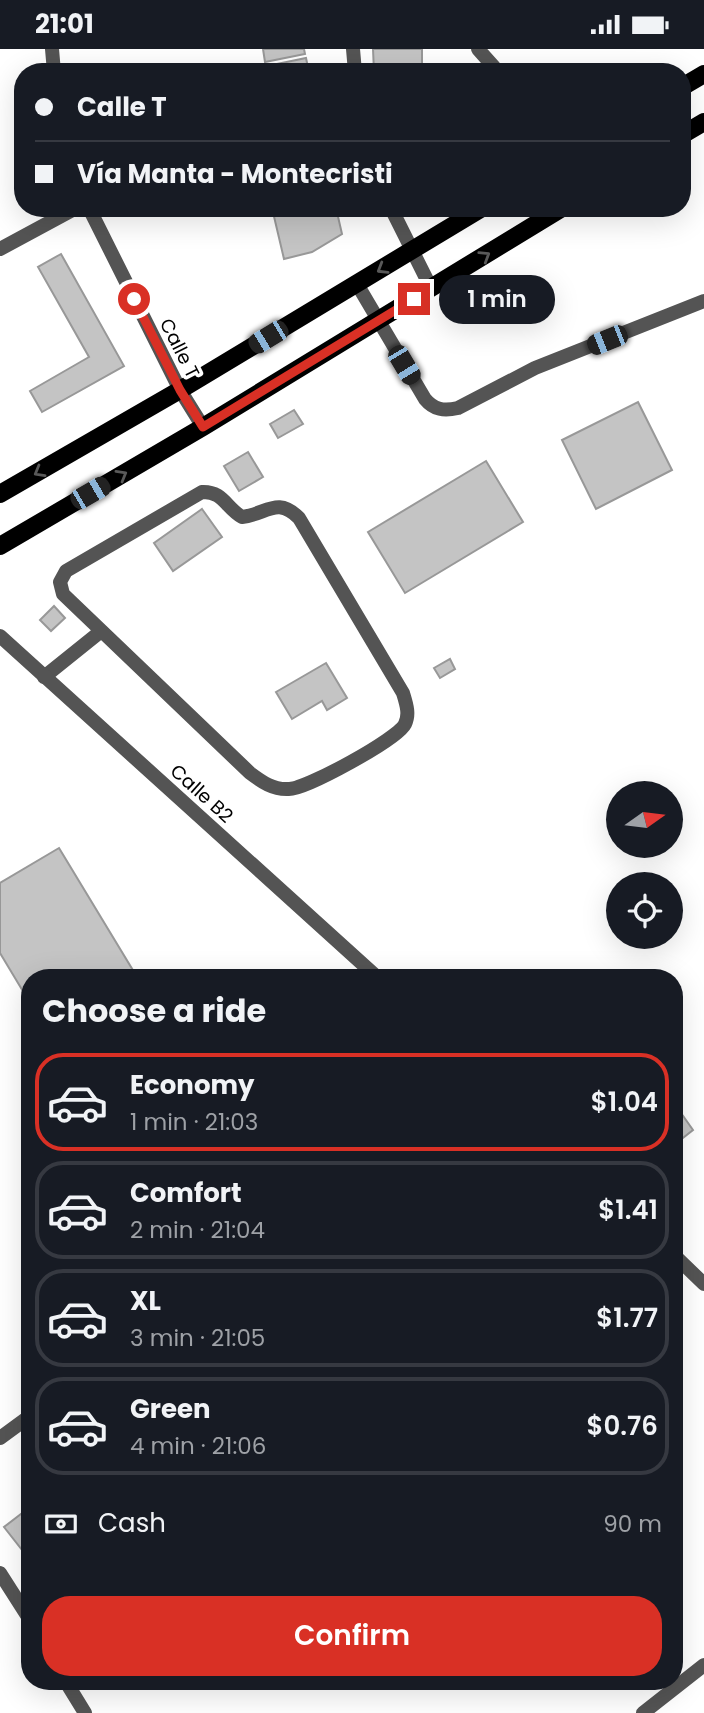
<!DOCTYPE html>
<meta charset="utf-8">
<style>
body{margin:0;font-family:Poppins,sans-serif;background:#242831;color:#f1f3f6;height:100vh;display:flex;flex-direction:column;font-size:26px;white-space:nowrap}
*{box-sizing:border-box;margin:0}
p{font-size:23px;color:#9ea1a6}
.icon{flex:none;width:38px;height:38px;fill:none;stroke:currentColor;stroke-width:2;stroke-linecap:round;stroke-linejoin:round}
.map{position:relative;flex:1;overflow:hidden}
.panel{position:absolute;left:21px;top:920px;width:662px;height:721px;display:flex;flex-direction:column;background:#171b24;border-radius:28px;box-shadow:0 7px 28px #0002}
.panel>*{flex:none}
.banner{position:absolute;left:14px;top:14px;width:677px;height:154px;border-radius:28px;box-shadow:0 7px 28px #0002;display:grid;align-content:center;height:154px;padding:0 21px;background:#171b24}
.needle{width:46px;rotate:76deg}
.controls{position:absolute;left:606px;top:732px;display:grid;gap:14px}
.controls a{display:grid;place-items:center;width:77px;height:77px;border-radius:50%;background:#171b24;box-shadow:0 7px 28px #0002;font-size:35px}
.end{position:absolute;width:32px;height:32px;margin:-16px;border:9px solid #d93025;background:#fff;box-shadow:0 0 0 4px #fff}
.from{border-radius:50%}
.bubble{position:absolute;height:49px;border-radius:24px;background:#171b24;box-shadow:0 7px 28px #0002;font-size:23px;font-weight:600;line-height:49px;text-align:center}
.car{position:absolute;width:21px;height:42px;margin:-21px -10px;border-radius:9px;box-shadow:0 0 5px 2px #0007;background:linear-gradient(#222 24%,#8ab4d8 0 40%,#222 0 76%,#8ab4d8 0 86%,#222 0)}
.banner b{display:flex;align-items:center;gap:24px;height:66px;font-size:26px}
.banner b+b{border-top:2px solid #363941}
.banner i{width:18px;height:18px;background:#f1f3f6}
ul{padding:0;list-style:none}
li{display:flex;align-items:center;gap:21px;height:98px;margin:0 14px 10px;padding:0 7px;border:4px solid #363941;border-radius:28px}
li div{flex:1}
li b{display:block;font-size:26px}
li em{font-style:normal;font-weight:600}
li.current{border-color:#d93025}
li>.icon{width:63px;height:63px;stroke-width:1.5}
h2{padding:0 21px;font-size:32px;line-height:84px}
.pay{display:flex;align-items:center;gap:18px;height:77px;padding:0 21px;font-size:26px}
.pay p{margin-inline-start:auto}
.button{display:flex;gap:14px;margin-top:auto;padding:14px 21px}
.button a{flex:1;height:80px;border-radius:28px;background:#d93025;color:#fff;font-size:28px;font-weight:600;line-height:80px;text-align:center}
.status{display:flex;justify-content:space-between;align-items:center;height:49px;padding:0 35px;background:#171b24;direction:ltr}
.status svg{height:19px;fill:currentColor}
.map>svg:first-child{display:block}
</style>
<div class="status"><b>21:01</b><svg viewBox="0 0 49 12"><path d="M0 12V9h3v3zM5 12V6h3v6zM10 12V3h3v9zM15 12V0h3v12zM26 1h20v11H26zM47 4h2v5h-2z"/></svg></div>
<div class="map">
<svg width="704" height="1664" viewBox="0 0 704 1664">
<rect width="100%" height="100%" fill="#fff"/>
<path fill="#c4c4c4" stroke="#989898" stroke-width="2" d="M263,0H304L305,5L265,13Z
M373,0H422V23H374Z
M306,9L309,23H268L267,17Z
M272,159H336L342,185L312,203L284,210Z
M61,205L124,317L42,363L30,342L89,308L38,218Z
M638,353L672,421L596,460L562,391Z
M294,361L303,375L278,389L270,375Z
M248,403L263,428L239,442L224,417Z
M486,412L523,473L405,544L368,483Z
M202,460L222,488L173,522L154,494Z
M54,557L65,569L51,582L40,571Z
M450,610L455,620L440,629L434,619Z
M326,614L347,649L327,661L322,652L292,670L276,643Z
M59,799L134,923L124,929H30V954L0,904V834Z
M674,1054L693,1081L674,1096Z
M30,1458V1511L4,1478Z"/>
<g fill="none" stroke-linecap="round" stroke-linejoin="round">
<path stroke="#545454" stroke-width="14" d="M353,0L355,23
M478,0L494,18
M391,159L431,239
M357,235L425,350C434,361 444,362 458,359L535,319L704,252
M202,443C223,442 226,459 242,468C267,465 277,447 299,469L403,644C406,654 410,665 405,675C398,690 306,740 289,740C273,741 262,733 250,724L63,545L60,533L66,522Z
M44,628L100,583"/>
<path stroke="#545454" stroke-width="14" d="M52,0L54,23
M89,159L180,341L203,378
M0,200L76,159
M0,587L378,929
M674,1206L704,1235
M0,1389L30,1367
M0,1524L30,1571
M66,1633L85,1664
M643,1664L704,1616"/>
<path stroke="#000" stroke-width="18" d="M682,38L704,25
M682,86L704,73
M0,445L180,341L482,159
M0,497L203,378L562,159"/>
</g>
<defs><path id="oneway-chevron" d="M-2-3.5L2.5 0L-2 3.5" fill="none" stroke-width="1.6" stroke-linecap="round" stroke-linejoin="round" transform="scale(1.75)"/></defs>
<g stroke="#595959">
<use href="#oneway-chevron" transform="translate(485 207) rotate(-32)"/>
<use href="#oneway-chevron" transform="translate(382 220) rotate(149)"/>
<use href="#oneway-chevron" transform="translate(39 423) rotate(150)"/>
<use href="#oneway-chevron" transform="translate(122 426) rotate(-30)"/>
</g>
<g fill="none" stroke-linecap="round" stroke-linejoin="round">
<path stroke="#d93025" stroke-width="9" d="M134,250L180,341L203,378L414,250"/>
</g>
<g text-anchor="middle" stroke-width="7" stroke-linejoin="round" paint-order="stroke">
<g font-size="19" fill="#000" stroke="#fff">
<text transform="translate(180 299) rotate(63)" y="7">Calle T</text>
<text transform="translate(202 744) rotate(42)" y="7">Calle B2</text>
</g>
</g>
</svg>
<div class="controls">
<a><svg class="needle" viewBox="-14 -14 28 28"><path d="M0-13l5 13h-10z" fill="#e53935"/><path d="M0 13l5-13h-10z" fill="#9ea1a6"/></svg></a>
<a><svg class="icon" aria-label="locate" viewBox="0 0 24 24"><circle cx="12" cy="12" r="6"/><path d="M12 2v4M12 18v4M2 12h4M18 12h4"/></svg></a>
</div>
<i class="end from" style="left:134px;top:250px"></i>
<i class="end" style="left:414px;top:250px"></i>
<div class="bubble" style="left:439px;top:226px;width:116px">1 min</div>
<i class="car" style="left:268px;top:288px;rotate:239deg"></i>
<i class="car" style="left:607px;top:291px;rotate:248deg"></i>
<i class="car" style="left:404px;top:316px;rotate:149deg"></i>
<i class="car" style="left:90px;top:444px;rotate:60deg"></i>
<div class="banner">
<b><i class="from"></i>Calle T</b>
<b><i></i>Vía Manta - Montecristi</b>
</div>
<section class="panel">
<h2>Choose a ride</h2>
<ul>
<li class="current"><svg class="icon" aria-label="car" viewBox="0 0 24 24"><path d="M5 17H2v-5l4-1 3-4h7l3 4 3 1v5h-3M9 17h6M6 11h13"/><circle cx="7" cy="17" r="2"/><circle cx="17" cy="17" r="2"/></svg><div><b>Economy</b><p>1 min · 21:03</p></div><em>$1.04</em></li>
<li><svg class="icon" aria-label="car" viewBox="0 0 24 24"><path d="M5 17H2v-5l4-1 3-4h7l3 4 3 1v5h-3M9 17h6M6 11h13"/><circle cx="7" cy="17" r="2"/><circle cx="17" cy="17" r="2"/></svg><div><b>Comfort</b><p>2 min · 21:04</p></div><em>$1.41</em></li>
<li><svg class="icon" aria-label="car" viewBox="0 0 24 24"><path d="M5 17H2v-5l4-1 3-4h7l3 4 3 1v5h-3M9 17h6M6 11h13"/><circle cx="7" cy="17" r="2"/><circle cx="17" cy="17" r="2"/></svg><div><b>XL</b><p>3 min · 21:05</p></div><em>$1.77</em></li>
<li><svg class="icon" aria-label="car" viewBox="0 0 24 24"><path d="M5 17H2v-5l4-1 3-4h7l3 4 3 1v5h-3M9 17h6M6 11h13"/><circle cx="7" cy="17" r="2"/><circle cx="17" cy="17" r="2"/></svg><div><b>Green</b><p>4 min · 21:06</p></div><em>$0.76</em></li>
</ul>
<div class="pay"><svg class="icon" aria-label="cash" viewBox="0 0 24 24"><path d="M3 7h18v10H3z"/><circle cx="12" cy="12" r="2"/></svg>Cash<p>90 m</p></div>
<div class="button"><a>Confirm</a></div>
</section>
</div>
